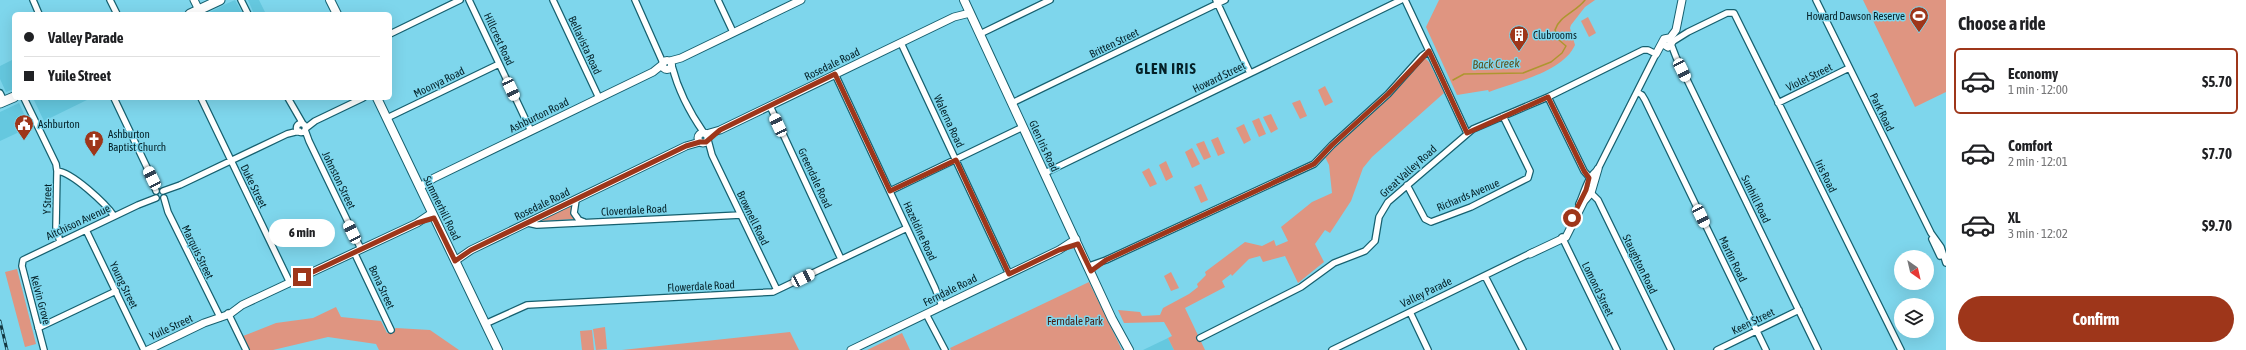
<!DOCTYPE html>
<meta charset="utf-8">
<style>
body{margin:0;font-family:"Asap Condensed",sans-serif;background:#f6f6f6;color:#202124;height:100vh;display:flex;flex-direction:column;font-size:15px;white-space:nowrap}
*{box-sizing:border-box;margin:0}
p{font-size:13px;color:#757577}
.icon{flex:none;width:22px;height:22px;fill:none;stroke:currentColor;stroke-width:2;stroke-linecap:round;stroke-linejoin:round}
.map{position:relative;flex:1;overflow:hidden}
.panel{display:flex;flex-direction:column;background:#fff;width:300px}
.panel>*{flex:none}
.banner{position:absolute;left:12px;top:12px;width:380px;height:88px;border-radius:6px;box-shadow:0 4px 16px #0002;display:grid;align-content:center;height:88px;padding:0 12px;background:#fff}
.needle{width:26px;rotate:146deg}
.buttons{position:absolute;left:1894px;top:250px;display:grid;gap:8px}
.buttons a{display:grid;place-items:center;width:40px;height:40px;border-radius:50%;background:#fff;box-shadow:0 4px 16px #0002;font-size:20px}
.end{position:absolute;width:18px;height:18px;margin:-9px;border:5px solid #9e361a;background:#fff;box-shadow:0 0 0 2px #fff}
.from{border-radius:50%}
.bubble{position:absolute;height:28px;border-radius:14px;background:#fff;box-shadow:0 4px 16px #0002;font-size:13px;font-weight:700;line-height:28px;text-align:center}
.car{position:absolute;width:12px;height:24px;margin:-12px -6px;border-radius:5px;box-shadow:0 0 3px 1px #0007;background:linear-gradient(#fff 24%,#345 0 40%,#fff 0 76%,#345 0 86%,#fff 0)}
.banner b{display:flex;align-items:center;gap:14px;height:38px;font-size:15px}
.banner b+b{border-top:1px solid #e0e0e0}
.banner i{width:10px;height:10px;background:#202124}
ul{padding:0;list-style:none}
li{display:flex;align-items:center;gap:12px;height:66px;margin:0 8px 6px;padding:0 4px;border:2px solid transparent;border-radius:6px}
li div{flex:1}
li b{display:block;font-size:15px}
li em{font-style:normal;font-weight:700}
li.current{border-color:#9e361a}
li>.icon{width:36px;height:36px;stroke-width:1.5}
h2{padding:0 12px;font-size:18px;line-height:48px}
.button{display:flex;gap:8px;margin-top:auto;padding:8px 12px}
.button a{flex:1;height:46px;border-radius:24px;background:#9e361a;color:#fff;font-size:16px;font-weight:700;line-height:46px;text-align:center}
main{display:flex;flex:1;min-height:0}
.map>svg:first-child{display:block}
</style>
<main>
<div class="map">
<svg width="1946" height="350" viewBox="0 0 1946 350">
<rect width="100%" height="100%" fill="#7ed6ec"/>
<path fill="#65c8df" d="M235,0L243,14H206L226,4Z
M248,0H259L265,12L254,14Z
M14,59V89L6,92L0,79V66Z
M33,98H91L44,121Z
M19,103L30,127L0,141V112Z
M1168,338L1174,350H1143Z"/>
<path fill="#df9581" d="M1439,0H1595L1585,7L1571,25L1570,28L1575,45C1563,72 1515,82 1489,92L1488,90L1457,95L1426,27Z
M1863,0H1946V92L1915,107Z
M1588,17L1596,33L1589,37L1581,21Z
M1425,58L1429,62L1444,93L1372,157L1363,168L1351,201L1330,233L1325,230L1315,244L1324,262L1298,283L1285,256L1263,262L1260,256L1249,259L1232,276L1231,274L1222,281L1225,287L1185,308L1205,350H1174L1168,338L1172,336L1164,322L1124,323L1118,310L1140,312L1142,316L1160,315L1163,308L1189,294L1198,287L1197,284L1206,275L1205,272L1245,242L1262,246L1274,240L1276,246L1288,241L1281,227L1312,202L1332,193L1329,165L1325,157L1392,94Z
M1325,86L1333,102L1325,106L1318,90Z
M1300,100L1307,116L1300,119L1292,103Z
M1271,114L1278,129L1271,133L1263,117Z
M1259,118L1266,134L1259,137L1252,121Z
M1244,124L1251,140L1244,144L1236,128Z
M1218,137L1225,153L1218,156L1211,140Z
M1204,141L1211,157L1204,160L1196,144Z
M1192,148L1200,164L1192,168L1185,152Z
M1166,161L1173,177L1166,181L1159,165Z
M1149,168L1157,184L1150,187L1142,172Z
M1201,184L1208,200L1201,203L1194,187Z
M571,205L572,214L575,219L541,221Z
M17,269L36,344L25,347L5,272Z
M1171,272L1179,288L1171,291L1164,276Z
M1089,282L1122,350H951L950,348Z
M336,307L341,317L381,321L387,333L396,328L430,330L459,350H379L376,344L328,337L273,350H249L243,336L276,323L313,318Z
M605,327L607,349L596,350L593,329Z
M592,330L594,350H582L580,331Z
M790,332L799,350H622Z
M902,333L910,350H867Z"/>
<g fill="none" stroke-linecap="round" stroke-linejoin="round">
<path stroke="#ae962f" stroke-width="1.5" d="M1453,80L1464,74L1523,73L1551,62L1562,53L1566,46L1559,40L1555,30C1559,16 1576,12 1585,0"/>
<defs>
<path id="minor" d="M33,0L39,14
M110,0L117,14
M241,0L248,14
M469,0L531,131
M553,0L599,98
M635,0L663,63
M718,0L733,32
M1216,0L1250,73
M1816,0L1931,233L1941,247L1946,263
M390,34L460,0
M980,34L1050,0
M1672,42L1688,32L1727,13H1734L1901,350
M901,43L1009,274
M1671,44L1676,57L1818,350
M1429,51L1467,133
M672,66C678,90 690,113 704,133
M835,74L935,288L942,306
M1637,92L1642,95L1645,100L1766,350
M0,93L4,101
M1548,97L1584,171L1589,177
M24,98L56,164L57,171C72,172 106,204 114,216
M114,98L152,178L156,191
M201,98L290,283
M288,98L303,124
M1012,103L1225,0
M1778,103L1849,68
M770,106L841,259
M387,118L499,64
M296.5 128a4.5 4.5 0 1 1 9 0a4.5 4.5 0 1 1-9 0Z
M306,128L315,121L363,98
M305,130L309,141L361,249
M708,140L712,155L777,290
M57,171L56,227L60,242
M1045,173L1401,0
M1407,185L1425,219L1431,222L1471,207L1528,178L1530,171L1503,116
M163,191L180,185L287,134L299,131
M890,191L1023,127
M1589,191L1598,200L1671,350
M164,198L168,212L219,315V318
M576,200L574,213L579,220L584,222
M528,223L537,225L741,215
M86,230L144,350
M1562,237L1617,350
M1932,239L1940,256
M354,252L391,330
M1089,266L1106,260L1314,164L1332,145L1388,94L1422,56L1429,51L1405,0
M1485,276L1523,350
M1410,312L1428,350
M228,313L246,350
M926,314L945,350
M485,324L527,305L773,292L907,228
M38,328L116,291
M1200,338L1301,287L1334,263L1365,251L1375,241L1379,217L1388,202L1473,129L1548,97L1643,50H1648L1656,54L1598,169C1587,178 1585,191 1579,204
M44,350L22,266L23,260L138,205L156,198
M1332,350L1533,252
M1717,350L1799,310"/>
<path id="tertiary" d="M194,0L199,10
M1670,38L1676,30L1682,0
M1656,54L1664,39L1669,38L1672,42L1668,47L1662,43
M662.5 65a4.5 4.5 0 1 1 9 0a4.5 4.5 0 1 1-9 0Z
M670,61L681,58L801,0
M698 138a5 5 0 1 1 10 0a5 5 0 1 1-10 0Z
M706,134L720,130L954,17L970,13
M420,187L434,178L653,72L663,64
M1530,254L1566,237L1584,201L1591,193L1598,169
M455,261L471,250L686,146L700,142
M148,350L204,323L230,314L242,305L417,223L432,213
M851,350L1059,250L1076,239"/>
<path id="secondary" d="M330,0L337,14
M964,0L1112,319L1129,350
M377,98L498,350"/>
<path id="primary" d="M190,14L220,0
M0,103L14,97"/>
</defs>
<use href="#minor" stroke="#16606f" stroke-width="8"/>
<use href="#tertiary" stroke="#16606f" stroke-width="9"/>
<use href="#secondary" stroke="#16606f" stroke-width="10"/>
<use href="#primary" stroke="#16606f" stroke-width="11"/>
<use href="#minor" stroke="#fff" stroke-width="5.5"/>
<use href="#tertiary" stroke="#fff" stroke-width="7"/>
<use href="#secondary" stroke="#fff" stroke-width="8"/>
<use href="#primary" stroke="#fff" stroke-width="9"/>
<defs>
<path id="rail" d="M0,321L7,350"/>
</defs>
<use href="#rail" stroke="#133740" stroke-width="3"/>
<use href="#rail" stroke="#7ed6ec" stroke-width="1.5" stroke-dasharray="4.5" stroke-linecap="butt"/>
</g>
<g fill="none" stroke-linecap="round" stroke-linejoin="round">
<path stroke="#9e361a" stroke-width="5" d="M302,277L417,223L434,218L455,261L471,250L686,146L700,142H706L720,130L835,74L890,191L956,160L1009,274L1059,250L1078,244L1091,271L1106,260L1314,164L1332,145L1388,94L1429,51L1467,133L1548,97L1584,171L1589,178L1586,190L1572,218"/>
</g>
<defs>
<symbol id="stadium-pin" viewBox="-11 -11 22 30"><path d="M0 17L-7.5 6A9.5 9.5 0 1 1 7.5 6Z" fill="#9e361a" stroke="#7ed6ec"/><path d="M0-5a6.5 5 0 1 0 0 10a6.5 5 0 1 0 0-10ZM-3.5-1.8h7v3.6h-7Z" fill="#fff"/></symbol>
<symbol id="building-pin" viewBox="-11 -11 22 30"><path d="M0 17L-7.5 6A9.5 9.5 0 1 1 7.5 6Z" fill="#9e361a" stroke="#7ed6ec"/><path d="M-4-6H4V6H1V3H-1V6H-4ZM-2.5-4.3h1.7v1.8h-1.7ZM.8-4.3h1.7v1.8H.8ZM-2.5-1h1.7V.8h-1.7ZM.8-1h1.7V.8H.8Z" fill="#fff"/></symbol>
<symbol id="civic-pin" viewBox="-11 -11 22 30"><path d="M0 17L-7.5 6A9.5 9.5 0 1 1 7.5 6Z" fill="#9e361a" stroke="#7ed6ec"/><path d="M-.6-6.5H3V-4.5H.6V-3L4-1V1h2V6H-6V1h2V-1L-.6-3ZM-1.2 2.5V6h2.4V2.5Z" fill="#fff"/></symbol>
<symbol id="church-pin" viewBox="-11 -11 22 30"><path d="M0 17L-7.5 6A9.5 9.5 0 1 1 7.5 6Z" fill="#9e361a" stroke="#7ed6ec"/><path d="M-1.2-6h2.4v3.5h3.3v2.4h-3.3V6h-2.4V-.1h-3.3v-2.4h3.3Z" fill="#fff"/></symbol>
</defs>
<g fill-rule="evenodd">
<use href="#stadium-pin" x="1908" y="5" width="22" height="30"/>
<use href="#building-pin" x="1508" y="24" width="22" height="30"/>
<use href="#civic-pin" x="13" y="113" width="22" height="30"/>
<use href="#church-pin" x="83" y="129" width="22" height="30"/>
</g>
<g text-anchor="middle" stroke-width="3" stroke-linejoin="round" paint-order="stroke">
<g font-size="11" fill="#042128" stroke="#7ed6ec" text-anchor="start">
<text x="1905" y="20" text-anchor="end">Howard Dawson Reserve</text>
<text x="1533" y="39">Clubrooms</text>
<text x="38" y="128">Ashburton</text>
<text x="108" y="138">Ashburton<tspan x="108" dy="13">Baptist Church</tspan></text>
</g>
<g font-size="11" fill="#042128" stroke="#7ed6ec">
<text transform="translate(499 39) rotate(65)" y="4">Hillcrest Road</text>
<text transform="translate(1114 43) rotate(-26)" y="4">Britten Street</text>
<text transform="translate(585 45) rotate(65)" y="4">Bellavista Road</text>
<text transform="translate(832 64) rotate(-26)" y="4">Rosedale Road</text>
<text transform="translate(1219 77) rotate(-26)" y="4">Howard Street</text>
<text transform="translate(1809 77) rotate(-26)" y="4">Violet Street</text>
<text transform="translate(439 82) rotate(-26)" y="4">Moonya Road</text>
<text transform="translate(1882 112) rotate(64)" y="4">Park Road</text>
<text transform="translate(539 115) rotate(-26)" y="4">Ashburton Road</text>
<text transform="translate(949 121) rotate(65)" y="4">Walerna Road</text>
<text transform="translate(1044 146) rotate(65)" y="4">Glen Iris Road</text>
<text transform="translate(1408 171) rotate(-42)" y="4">Great Valley Road</text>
<text transform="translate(1826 176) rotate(64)" y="4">Iris Road</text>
<text transform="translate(815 178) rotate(65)" y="4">Greendale Road</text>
<text transform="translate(339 180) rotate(64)" y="4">Johnston Street</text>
<text transform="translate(254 186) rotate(64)" y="4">Duke Street</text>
<text transform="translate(1468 195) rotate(-23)" y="4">Richards Avenue</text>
<text transform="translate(47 199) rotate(-88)" y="4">Y Street</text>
<text transform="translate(1756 199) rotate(64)" y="4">Sunhill Road</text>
<text transform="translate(542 204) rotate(-26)" y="4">Rosedale Road</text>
<text transform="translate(442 208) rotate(64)" y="4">Summerhill Road</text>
<text transform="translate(634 210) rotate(-3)" y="4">Cloverdale Road</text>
<text transform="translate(753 218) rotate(64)" y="4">Brownell Road</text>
<text transform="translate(78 222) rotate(-25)" y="4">Aitchison Avenue</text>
<text transform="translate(920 231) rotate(65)" y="4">Hazeldine Road</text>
<text transform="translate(198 252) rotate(64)" y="4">Marquis Street</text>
<text transform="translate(1733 259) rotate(64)" y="4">Martin Road</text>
<text transform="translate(1640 264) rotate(64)" y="4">Staughton Road</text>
<text transform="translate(124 285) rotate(64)" y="4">Young Street</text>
<text transform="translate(701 286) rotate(-3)" y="4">Flowerdale Road</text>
<text transform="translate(382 287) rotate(65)" y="4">Bona Street</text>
<text transform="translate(1598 289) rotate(64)" y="4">Lomond Street</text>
<text transform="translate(950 290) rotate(-26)" y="4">Ferndale Road</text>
<text transform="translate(1426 292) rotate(-26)" y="4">Valley Parade</text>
<text transform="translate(41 300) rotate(75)" y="4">Kelvin Grove</text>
<text transform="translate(1753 321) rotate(-26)" y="4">Keen Street</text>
<text transform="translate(171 327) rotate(-25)" y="4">Yuile Street</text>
</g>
<g font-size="11" fill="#471a0f" stroke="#7ed6ec">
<text x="1075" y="325">Ferndale Park</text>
</g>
<g font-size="12" font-style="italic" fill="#5b4e19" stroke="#7ed6ec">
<text transform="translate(1496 64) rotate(-2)" y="4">Back Creek</text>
</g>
<g font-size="15" font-weight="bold" letter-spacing="1" fill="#042128" stroke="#7ed6ec">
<text x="1166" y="74">GLEN IRIS</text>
</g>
</g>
</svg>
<div class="buttons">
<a><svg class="needle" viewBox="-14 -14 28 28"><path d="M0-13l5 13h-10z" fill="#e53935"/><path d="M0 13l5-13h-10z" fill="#757577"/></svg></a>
<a><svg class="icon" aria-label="layers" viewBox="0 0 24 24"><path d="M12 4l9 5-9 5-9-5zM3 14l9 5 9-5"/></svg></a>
</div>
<i class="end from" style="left:1572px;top:218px"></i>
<i class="end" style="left:302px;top:277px"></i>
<div class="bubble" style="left:269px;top:219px;width:66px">6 min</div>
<i class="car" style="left:1682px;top:70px;rotate:154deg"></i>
<i class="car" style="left:511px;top:89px;rotate:155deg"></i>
<i class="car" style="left:778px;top:125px;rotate:335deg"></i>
<i class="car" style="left:152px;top:178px;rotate:334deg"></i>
<i class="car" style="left:1701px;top:216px;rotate:154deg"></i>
<i class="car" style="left:352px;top:232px;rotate:334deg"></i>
<i class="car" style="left:803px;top:278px;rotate:64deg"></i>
<div class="banner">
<b><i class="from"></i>Valley Parade</b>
<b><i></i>Yuile Street</b>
</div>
</div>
<section class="panel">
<h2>Choose a ride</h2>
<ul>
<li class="current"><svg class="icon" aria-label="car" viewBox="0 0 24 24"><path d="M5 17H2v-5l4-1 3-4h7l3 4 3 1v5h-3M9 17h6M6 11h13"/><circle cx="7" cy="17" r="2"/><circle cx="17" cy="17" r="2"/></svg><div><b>Economy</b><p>1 min · 12:00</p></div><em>$5.70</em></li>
<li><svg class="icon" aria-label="car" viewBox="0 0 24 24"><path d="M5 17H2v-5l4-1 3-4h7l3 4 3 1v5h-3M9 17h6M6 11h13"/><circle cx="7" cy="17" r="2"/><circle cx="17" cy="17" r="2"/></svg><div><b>Comfort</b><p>2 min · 12:01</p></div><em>$7.70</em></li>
<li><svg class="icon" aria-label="car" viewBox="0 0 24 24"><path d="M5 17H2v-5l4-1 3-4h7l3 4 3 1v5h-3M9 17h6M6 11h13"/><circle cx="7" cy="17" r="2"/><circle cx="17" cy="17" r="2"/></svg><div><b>XL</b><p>3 min · 12:02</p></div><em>$9.70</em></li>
</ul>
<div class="button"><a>Confirm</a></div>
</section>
</main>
